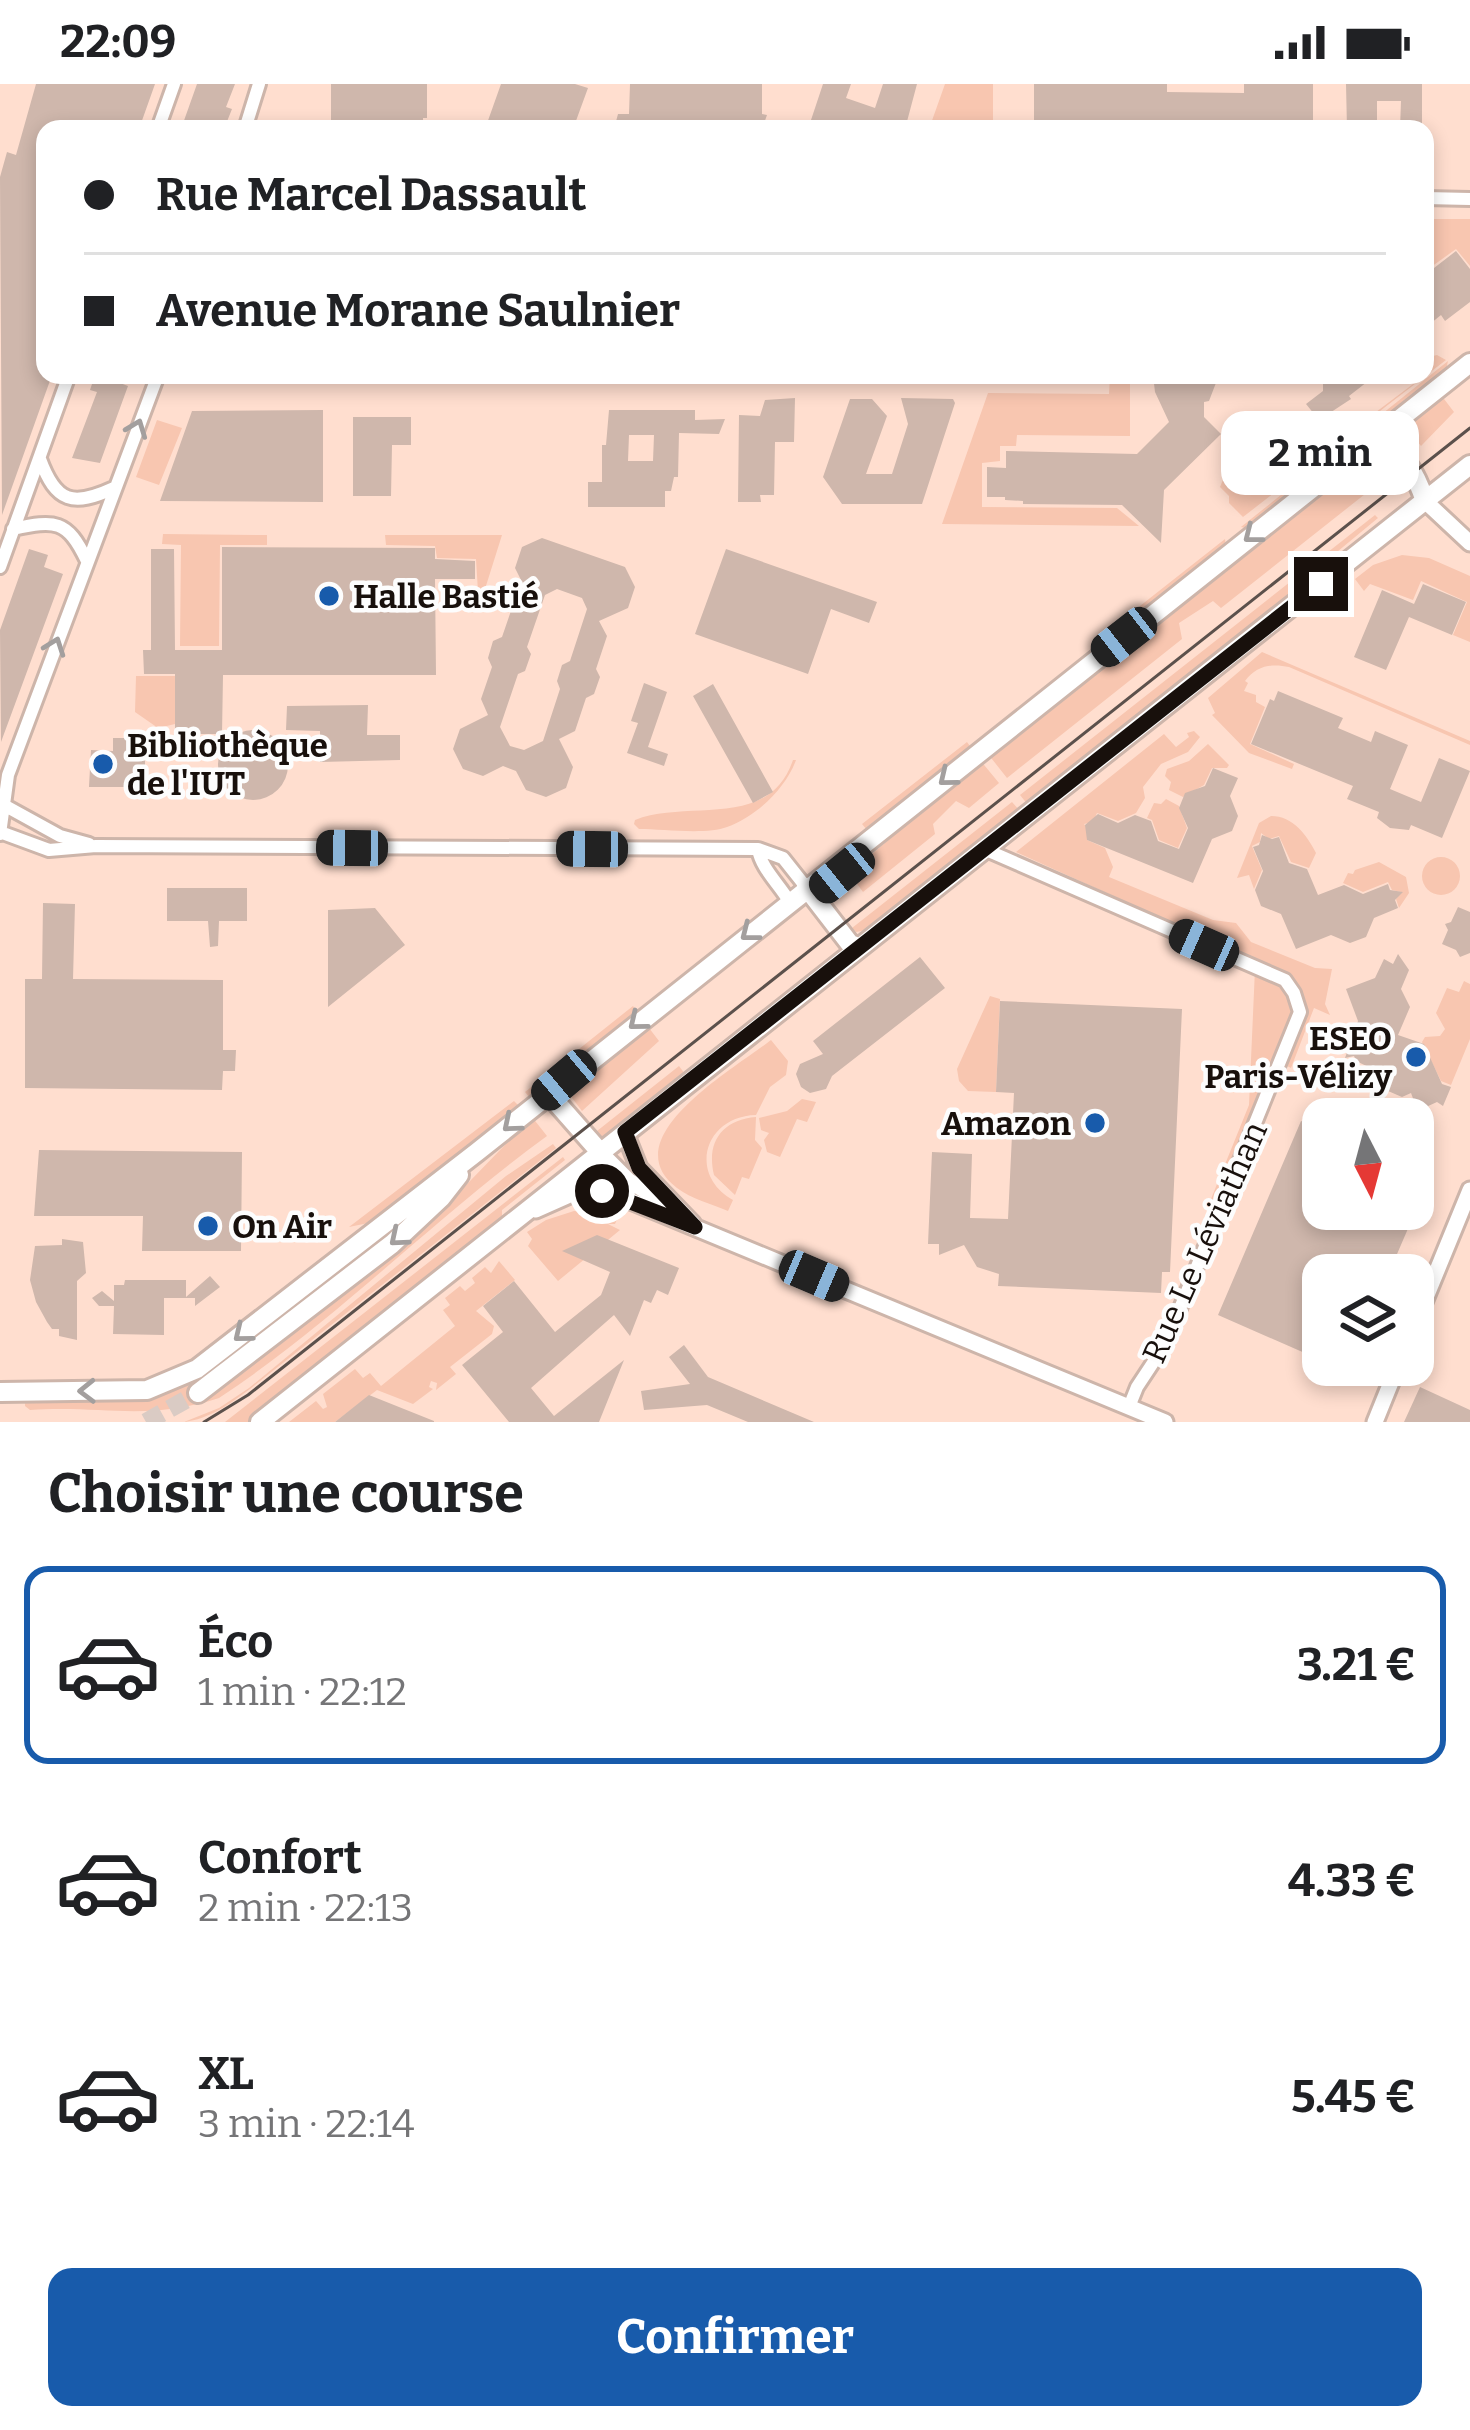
<!DOCTYPE html>
<html lang="fr">
<meta charset="utf-8">
<style>
body{margin:0;font-family:Bitter,serif;background:#f6f6f6;color:#202124;height:100vh;display:flex;flex-direction:column;font-size:45px;white-space:nowrap}
*{box-sizing:border-box;margin:0}
p{font-size:39px;color:#757577}
.icon{flex:none;width:66px;height:66px;fill:none;stroke:currentColor;stroke-width:2;stroke-linecap:round;stroke-linejoin:round}
.map{position:relative;height:1338px;overflow:hidden}
.details{display:flex;flex-direction:column;background:#fff;flex:1}
.details>*{flex:none}
.guide{position:absolute;left:36px;top:36px;width:1398px;height:264px;border-radius:24px;box-shadow:0 6px 18px #0003;display:grid;align-content:center;height:264px;padding:0 48px;background:#fff}
.needle{width:78px;rotate:174deg}
.controls{position:absolute;left:1302px;top:1014px;display:grid;gap:24px}
.controls a{display:grid;place-items:center;width:132px;height:132px;border-radius:24px;background:#fff;box-shadow:0 6px 18px #0003;font-size:60px}
.end{position:absolute;width:54px;height:54px;margin:-27px;border:15px solid #18100c;background:#fff;box-shadow:0 0 0 6px #fff}
.from{border-radius:50%}
.bubble{position:absolute;height:84px;border-radius:24px;background:#fff;box-shadow:0 6px 18px #0003;font-size:39px;font-weight:700;line-height:84px;text-align:center}
.car{position:absolute;width:36px;height:72px;margin:-36px -18px;border-radius:15px;box-shadow:0 0 9px 3px #0007;background:linear-gradient(#222 24%,#8ab4d8 0 40%,#222 0 76%,#8ab4d8 0 86%,#222 0)}
.guide b{display:flex;align-items:center;gap:42px;height:114px;font-size:45px}
.guide b+b{border-top:3px solid #e0e0e0}
.guide i{width:30px;height:30px;background:#202124}
ul{padding:0;list-style:none}
li{display:flex;align-items:center;gap:36px;height:198px;margin:0 24px 18px;padding:0 24px;border:6px solid transparent;border-radius:24px}
li div{flex:1}
li b{display:block;font-size:45px}
li em{font-style:normal;font-weight:700}
li.on{border-color:#185bab}
li>.icon{width:108px;height:108px;stroke-width:1.5}
h2{padding:0 48px;font-size:54px;line-height:144px}
.primary-button{display:flex;gap:24px;margin-top:auto;padding:24px 48px}
.primary-button a{flex:1;height:138px;border-radius:24px;background:#185bab;color:#fff;font-size:48px;font-weight:700;line-height:138px;text-align:center}
.status{display:flex;justify-content:space-between;align-items:center;height:84px;padding:0 60px;background:#fff;direction:ltr}
.status svg{height:33px;fill:currentColor}
.map>svg:first-child{display:block}
</style>
<div class="status"><b>22:09</b><svg viewBox="0 0 49 12"><path d="M0 12V9h3v3zM5 12V6h3v6zM10 12V3h3v9zM15 12V0h3v12zM26 1h20v11H26zM47 4h2v5h-2z"/></svg></div>
<div class="map">
<svg width="1470" height="1338" viewBox="0 0 1470 1338">
<rect width="100%" height="100%" fill="#fcece5"/>
<path fill="#ffdecf" fill-rule="evenodd" d="M0,0H1470V1338H0ZM45,45H1425V291H45ZM1323,1035H1413V1125H1323ZM1323,1191H1413V1281H1323Z"/>
<path fill="#f8c6b0" d="M945,0H993V41H1017V45H929Z
M1425,135H1470V182L1456,165L1431,183L1425,175Z
M1437,271L1446,276L1243,433L1229,419V412L1220,403L1238,359L1247,372L1243,400L1259,410L1274,407L1283,395V386L1290,393L1425,291V274Z
M1448,277L1445,291L1250,445L1241,443Z
M1110,291H1130V352L1017,351L1016,362H1000V377L982,379V423L1117,424L1139,442L942,440L988,309L1109,310Z
M1441,311L1454,328L1421,362L1404,341Z
M157,336L182,344L159,401L136,393Z
M1380,370L1388,372L1398,384L1221,524L1213,517L1179,539L1182,555L1007,694L988,670L1365,372Z
M1375,431L1378,434L1314,487L1313,496L1028,721L1020,711Z
M163,450L267,451V461H220L219,562H180L181,461L162,460Z
M385,451H502L479,524L476,475L437,474L435,462L386,461Z
M1225,455L1226,462L1104,559H1093Z
M1402,471L1429,474L1470,492V558L1453,551L1467,518L1421,497L1413,516L1370,500L1364,507L1355,495L1373,481Z
M1262,568L1470,657V661L1289,583C1271,579 1256,582 1245,597L1248,599L1244,607L1256,611V618L1265,623L1250,660L1294,680L1292,685L1249,669L1212,631L1215,629L1208,614Z
M136,592H175V640L158,644L135,628Z
M1194,647L1200,653L1188,668L1161,680L1143,703L1145,714L1136,729L1118,737L1097,729L1093,738L1084,740L1090,747L1087,756L1105,764L1113,783L1109,793L1213,836L1236,839L1251,858L1315,884L1332,885L1325,920L1330,931L1314,924L1291,984L1287,982C1296,953 1317,919 1292,893L1016,768L1164,650L1176,663L1189,653L1187,649Z
M967,658L972,665L867,746L862,740Z
M1208,660L1229,681L1227,684H1212L1204,701L1183,713L1169,706L1171,698L1165,692L1167,685L1189,677Z
M793,676H796C786,704 756,733 727,743C707,751 662,745 639,745L634,740L635,736C688,715 769,747 793,676Z
M980,676L999,699L969,724L956,717L933,740L935,750L863,808L849,789C895,753 934,713 980,676Z
M1166,715L1179,722L1187,744L1178,764L1159,756L1152,736L1147,734L1154,719L1161,720Z
M1012,718L1020,727L868,846L856,848L852,844Z
M1271,732C1293,732 1307,751 1316,769L1309,784L1291,778L1279,752L1269,755L1261,749L1260,758L1252,762L1262,786L1254,805L1249,791L1237,794L1259,739Z
M1422 792a19 19 0 1 1 38 0a19 19 0 1 1-38 0Z
M1379,778L1406,793L1409,809L1399,824L1396,815L1401,808L1392,806L1388,798L1363,808L1343,799L1348,789L1353,790L1355,786Z
M1255,885C1279,896 1290,907 1293,934L1213,1124L1211,1115L1249,1021Z
M1464,897L1470,900V955L1451,1001L1441,997L1422,958L1425,953L1440,952L1445,945L1436,929L1447,904L1459,908Z
M990,912L1000,915L996,1008L968,1007L959,997L957,985Z
M633,922L638,929L530,1014L525,1008Z
M646,940L659,957L582,1027L566,1006Z
M771,956L788,977L786,991L770,1003L756,1031C705,1032 687,1090 733,1116L728,1127C712,1120 691,1115 677,1104C611,1054 736,984 771,956Z
M679,982L685,990L602,1053L597,1047Z
M802,1015L816,1018L807,1038L797,1035L780,1073L767,1068L764,1056L769,1049L761,1046L759,1034L787,1027Z
M514,1017L519,1022L373,1138L349,1143Z
M532,1033L547,1052C434,1134 336,1237 219,1314C145,1338 104,1321 30,1326L25,1322V1318L142,1314L190,1297L205,1318L438,1130Z
M756,1033L755,1056L762,1064L749,1095L742,1093L735,1111L714,1091C706,1058 722,1036 756,1033Z
M553,1060L556,1064L250,1305C230,1320 209,1335 184,1338L219,1324L249,1304L506,1092Z
M563,1073L565,1076L502,1126V1135L248,1338H225Z
M574,1127L619,1131L615,1140H608L620,1146L558,1197L528,1162L532,1155L527,1148L546,1136Z
M499,1177L515,1196L476,1227L494,1242L492,1250L450,1283L456,1290L436,1306L437,1299L431,1297L429,1303L433,1305L413,1320L377,1306L335,1338H289L316,1317L323,1325L327,1323L323,1310L355,1285L363,1294L370,1289L381,1302L455,1242L443,1226L450,1221L445,1214L460,1202L465,1207L475,1199L472,1194L485,1183L491,1189Z"/>
<path fill="#cfb7ac" fill-rule="evenodd" d="M36,0H155L139,45H45V291H52L2,431L0,93L7,68L16,71Z
M197,0H235L226,23L232,25L224,45H181Z
M331,0H427V34H423V45H331Z
M501,0H575L588,4L573,45H485Z
M630,0H762V30L767,31L762,45H614L618,30H629Z
M823,0H851L846,14L875,24L883,0H917L905,45H826L810,39Z
M1034,0H1167V8L1244,9V0H1313V45H1034Z
M1346,0H1422V45H1400L1401,17H1377V45H1347Z
M1456,167L1470,185V218L1445,237L1441,231L1425,244V191Z
M95,291H123L120,299L128,302L100,379L72,374L97,308L90,306Z
M1153,291H1219L1209,317L1204,318V333L1221,350L1164,406L1161,459L1122,421L1023,420V417L1005,416V413H987V383L1006,384V367L1137,370L1169,338L1155,308Z
M1344,291H1361L1367,298L1349,312L1351,315L1319,336L1306,320L1323,307V298L1329,292L1339,295Z
M795,314L794,358H775L774,411H760L761,418H738L739,331L760,332L765,316Z
M901,314L953,315L955,319L922,420H842L823,393L850,315H872L887,332L866,390H892L908,340Z
M323,326V418L160,417L192,327Z
M609,326H695V336L725,335L719,350L679,349L678,393H674L671,407H665V423H588V398H602V361H606ZM629,351H654L653,377H628Z
M353,333H411V361H392L391,412H353Z
M542,454L625,483L635,503L628,524L599,537L607,552L596,585L600,593L594,610L586,614L575,647L559,655L573,683L566,704L546,713L526,706L516,687L503,682L483,692L463,685L453,665L460,645L488,631L481,615L492,583L488,574L493,557L502,553L513,521L529,512L515,484L522,463ZM557,505L582,514L587,525L570,577L562,581L557,597L560,605L543,657L524,666L510,662L500,643L518,590L525,587L531,570L527,563L545,511Z
M222,463L435,464V475L475,477V495H435L436,591H223L222,650H175V590H144L143,566H151V465H174L175,566H222Z
M29,465L48,471L44,483L63,490L1,658L0,546Z
M726,465L877,518L869,539L831,525L808,590L695,550Z
M1423,500L1466,518L1452,551L1409,533L1386,586L1354,573L1382,506L1414,520Z
M644,599L667,608L648,663L668,670L664,682L627,669L638,639L631,637Z
M713,600L773,708L753,719L693,612Z
M1278,607L1343,634L1338,644L1371,658L1375,647L1408,661L1390,705L1421,718L1439,674L1470,687L1442,754L1411,741L1409,746L1390,744L1377,734L1379,728L1347,715L1353,702L1251,660L1270,615L1274,617Z
M368,621L367,651H400V676L320,678V647L286,646L287,622Z
M218 681a35 35 0 1 1 70 0a35 35 0 1 1-70 0Z
M113,654H145V703H89L91,666L113,667Z
M1213,684L1238,694L1230,712L1238,732L1232,747L1212,755L1193,799L1087,756L1085,741L1098,730L1118,739L1135,731L1151,737L1158,757L1179,765L1188,744L1179,724L1185,709L1205,702Z
M1262,751L1272,755L1279,753L1289,779L1307,785L1318,811L1344,801L1363,810L1388,800L1390,806L1403,808L1395,816L1398,824L1374,834L1366,853L1350,859L1331,851L1296,865L1281,830L1261,822L1255,806L1263,787L1253,763L1259,761Z
M167,804H247V837H219L218,862L210,863L208,837H167Z
M43,819L75,820L73,895L223,896V966H236L235,987H223L222,1006L25,1004V895H42Z
M1458,823L1470,828V869L1460,873L1456,866L1442,860L1448,846L1445,840L1451,838Z
M375,824L405,861L328,923V826Z
M1398,870L1409,886L1401,905L1410,923L1398,951L1424,960L1442,1000L1451,1003L1443,1022L1437,1018L1426,1023L1414,1017L1411,1009L1402,1013L1388,1007L1379,988L1356,977L1354,972L1345,974L1358,937L1346,905L1375,894L1384,875L1393,880Z
M920,873L945,904L832,992L826,1005L810,1009L801,1003L796,990L800,980L823,970L813,957Z
M1000,917L1182,925L1170,1188H1162L1161,1209L998,1202L999,1190L977,1183L964,1161L939,1171V1160H928L932,1068L972,1070L970,1134L1008,1135L1014,1009L996,1008Z
M1301,1037L1323,1046V1125H1395L1413,1133L1388,1191H1323V1277L1218,1231Z
M39,1066L242,1068L241,1167H142L143,1132H34Z
M597,1151L679,1184L668,1211L657,1206L651,1219L644,1216L630,1252L614,1231L531,1304L554,1332L624,1276L599,1338H509L462,1281L503,1248L483,1222L514,1197L555,1248L601,1211L610,1188L562,1167Z
M62,1155L83,1158L86,1189L77,1197V1256L59,1252V1245H52L47,1238L36,1218L30,1196L35,1162L62,1161Z
M210,1192L220,1203L195,1222V1214H164V1251L113,1250L114,1222H99L92,1214L102,1207L114,1217V1201H124L125,1196H186V1213Z
M684,1261L708,1293L814,1338H748L707,1321L644,1326L641,1307L690,1300L669,1273Z
M1420,1303L1470,1326V1338H1404Z
M369,1311L434,1337V1338H335Z"/>
<g fill="none" stroke-linecap="round" stroke-linejoin="round">
<path stroke="#dacbc4" stroke-width="18" stroke-dasharray="18 9" stroke-linecap="butt" d="M146,1338L198,1309"/>
<defs>
<path id="minor" d="M158,45L174,0
M245,45L259,0
M1425,114L1470,115
M40,375C56,419 73,423 114,404
M13,445C55,436 67,435 87,477
M0,483L69,291
M0,719L60,752L89,760
M0,748L49,766L96,762L758,765L783,774L806,803
M0,750L8,691L158,291
M758,765C761,784 779,800 789,817
M984,765L1285,896L1294,909L1300,928L1166,1259L1137,1303L1129,1323"/>
<path id="tertiary" d="M1425,417L1470,459
M625,1049L639,1084L693,1140
M600,1068L629,1097L669,1121
M536,1126L581,1106L614,1110L1165,1338
M1413,1245L1470,1106
M1375,1338L1398,1281"/>
<path id="secondary" d="M1377,352C1403,367 1416,390 1425,417
M806,803L850,860L858,863
M545,1012L556,1018L600,1068
M0,1308L147,1306L197,1285L477,1068L1470,279
M198,1309L392,1160L441,1114L459,1091
M260,1338L1470,381"/>
</defs>
<use href="#minor" stroke="#cdb5aa" stroke-width="18"/>
<use href="#tertiary" stroke="#cdb5aa" stroke-width="21"/>
<use href="#secondary" stroke="#cdb5aa" stroke-width="24"/>
<use href="#minor" stroke="#fff" stroke-width="12"/>
<use href="#tertiary" stroke="#fff" stroke-width="15"/>
<use href="#secondary" stroke="#fff" stroke-width="18"/>
<path stroke="#5c514c" stroke-width="3" d="M204,1338L248,1311L1470,344"/>
</g>
<defs><path id="oneway-chevron" d="M-2-3.5L2.5 0L-2 3.5" fill="none" stroke-width="1.6" stroke-linecap="round" stroke-linejoin="round" transform="scale(3)"/></defs>
<g stroke="#a39f9e">
<use href="#oneway-chevron" transform="translate(137 344) rotate(-69)"/>
<use href="#oneway-chevron" transform="translate(1252 451) rotate(142)"/>
<use href="#oneway-chevron" transform="translate(55 562) rotate(-70)"/>
<use href="#oneway-chevron" transform="translate(947 694) rotate(141)"/>
<use href="#oneway-chevron" transform="translate(749 849) rotate(142)"/>
<use href="#oneway-chevron" transform="translate(637 938) rotate(141)"/>
<use href="#oneway-chevron" transform="translate(511 1040) rotate(140)"/>
<use href="#oneway-chevron" transform="translate(398 1154) rotate(140)"/>
<use href="#oneway-chevron" transform="translate(242 1250) rotate(141)"/>
<use href="#oneway-chevron" transform="translate(87 1307) rotate(179)"/>
</g>
<g fill="none" stroke-linecap="round" stroke-linejoin="round">
<path stroke="#18100c" stroke-width="15" d="M602,1107L695,1143L639,1084L625,1048L1321,500"/>
</g>
<g fill="#185bab" stroke="#fdfdfd" stroke-width="4.5">
<circle cx="329" cy="512" r="12"/>
<circle cx="103" cy="680" r="12"/>
<circle cx="1416" cy="973" r="12"/>
<circle cx="1095" cy="1039" r="12"/>
<circle cx="208" cy="1142" r="12"/>
</g>
<g text-anchor="middle" stroke-width="9" stroke-linejoin="round" paint-order="stroke">
<g font-size="33" font-weight="bold" fill="#18100c" stroke="#fdfdfd" text-anchor="start">
<text x="353" y="524">Halle Bastié</text>
<text x="127" y="673">Bibliothèque<tspan x="127" dy="38">de l'IUT</tspan></text>
<text x="1392" y="966" text-anchor="end">ESEO<tspan x="1392" dy="38">Paris-Vélizy</tspan></text>
<text x="1071" y="1051" text-anchor="end">Amazon</text>
<text x="232" y="1154">On Air</text>
</g>
<g font-size="33" fill="#18100c" stroke="#fdfdfd">
<text transform="translate(1204 1158) rotate(-66)" y="12">Rue Le Léviathan</text>
</g>
</g>
</svg>
<div class="controls">
<a><svg class="needle" viewBox="-14 -14 28 28"><path d="M0-13l5 13h-10z" fill="#e53935"/><path d="M0 13l5-13h-10z" fill="#757577"/></svg></a>
<a><svg class="icon" aria-label="layers" viewBox="0 0 24 24"><path d="M12 4l9 5-9 5-9-5zM3 14l9 5 9-5"/></svg></a>
</div>
<i class="end from" style="left:602px;top:1107px"></i>
<i class="end" style="left:1321px;top:500px"></i>
<div class="bubble" style="left:1221px;top:327px;width:198px">2 min</div>
<i class="car" style="left:1124px;top:553px;rotate:232deg"></i>
<i class="car" style="left:352px;top:764px;rotate:271deg"></i>
<i class="car" style="left:592px;top:765px;rotate:271deg"></i>
<i class="car" style="left:842px;top:789px;rotate:231deg"></i>
<i class="car" style="left:1204px;top:861px;rotate:294deg"></i>
<i class="car" style="left:564px;top:996px;rotate:230deg"></i>
<i class="car" style="left:814px;top:1192px;rotate:113deg"></i>
<div class="guide">
<b><i class="from"></i>Rue Marcel Dassault</b>
<b><i></i>Avenue Morane Saulnier</b>
</div>
</div>
<section class="details">
<h2>Choisir une course</h2>
<ul>
<li class="on"><svg class="icon" aria-label="car" viewBox="0 0 24 24"><path d="M5 17H2v-5l4-1 3-4h7l3 4 3 1v5h-3M9 17h6M6 11h13"/><circle cx="7" cy="17" r="2"/><circle cx="17" cy="17" r="2"/></svg><div><b>Éco</b><p>1 min · 22:12</p></div><em>3.21 €</em></li>
<li><svg class="icon" aria-label="car" viewBox="0 0 24 24"><path d="M5 17H2v-5l4-1 3-4h7l3 4 3 1v5h-3M9 17h6M6 11h13"/><circle cx="7" cy="17" r="2"/><circle cx="17" cy="17" r="2"/></svg><div><b>Confort</b><p>2 min · 22:13</p></div><em>4.33 €</em></li>
<li><svg class="icon" aria-label="car" viewBox="0 0 24 24"><path d="M5 17H2v-5l4-1 3-4h7l3 4 3 1v5h-3M9 17h6M6 11h13"/><circle cx="7" cy="17" r="2"/><circle cx="17" cy="17" r="2"/></svg><div><b>XL</b><p>3 min · 22:14</p></div><em>5.45 €</em></li>
</ul>
<div class="primary-button"><a>Confirmer</a></div>
</section>
